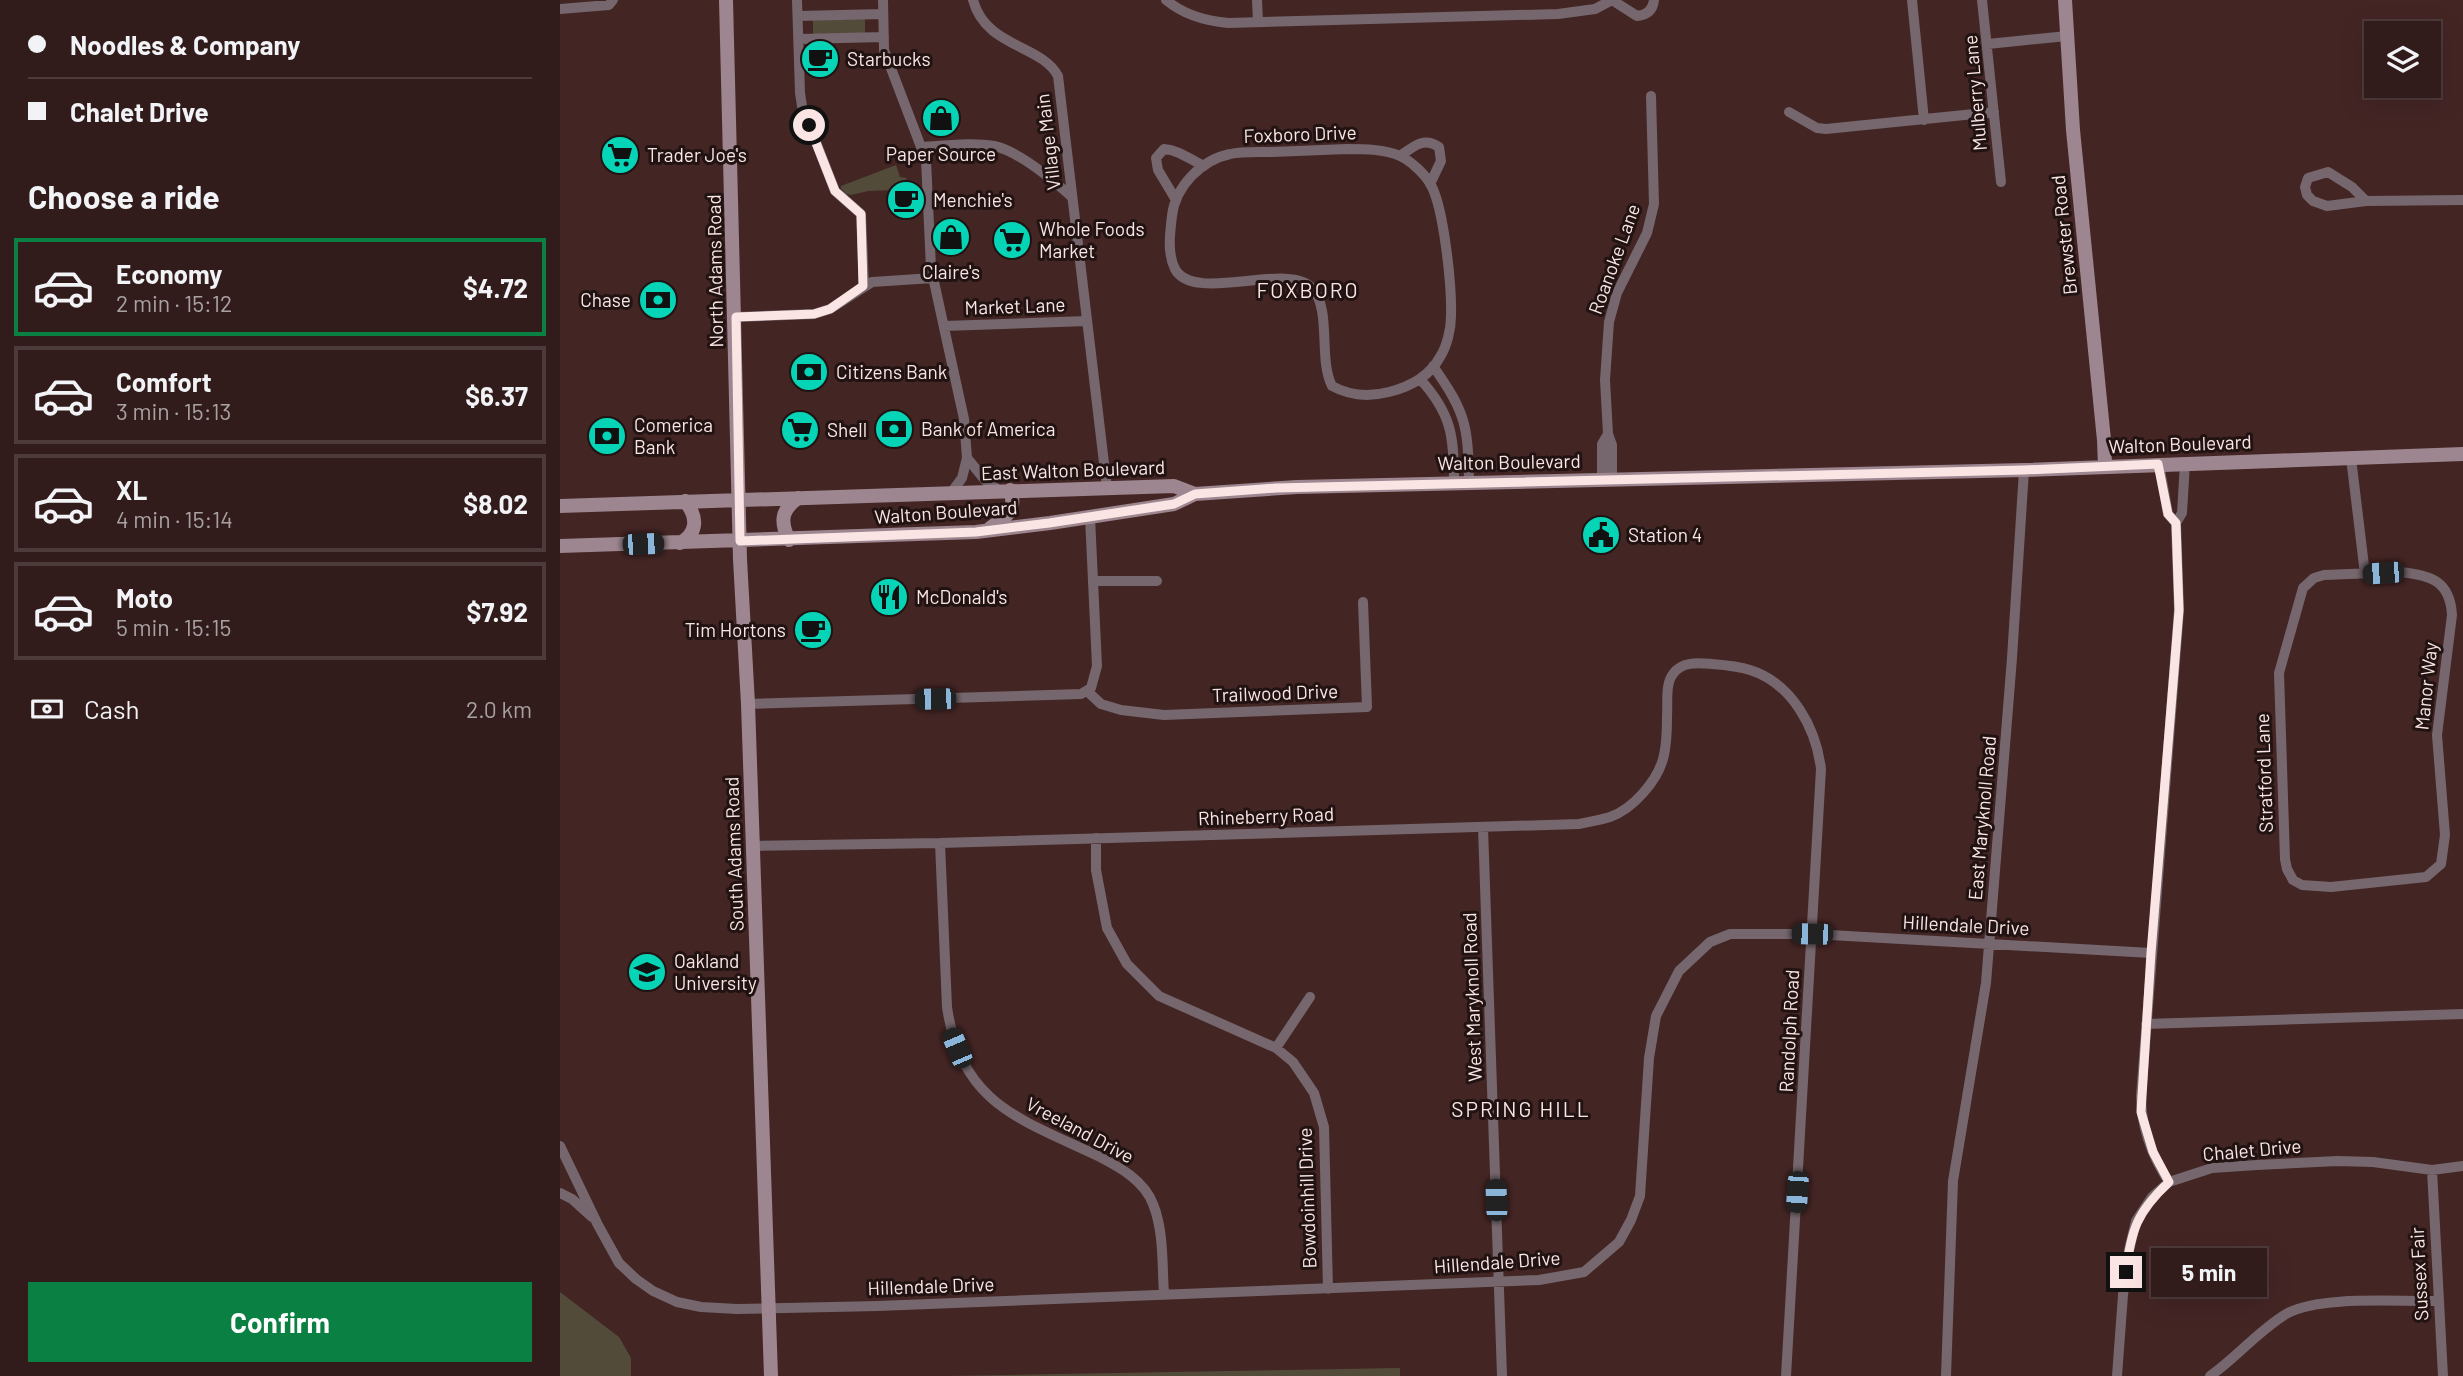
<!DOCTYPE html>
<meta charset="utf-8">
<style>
body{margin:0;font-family:Barlow,sans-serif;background:#3a2524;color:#f1f3f6;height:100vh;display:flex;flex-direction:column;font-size:26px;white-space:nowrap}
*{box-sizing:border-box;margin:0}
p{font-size:23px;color:#a8a1a3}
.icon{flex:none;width:38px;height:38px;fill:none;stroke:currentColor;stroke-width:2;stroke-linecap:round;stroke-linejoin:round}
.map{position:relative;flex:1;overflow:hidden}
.panel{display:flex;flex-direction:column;background:#321c1b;width:560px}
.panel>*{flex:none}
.guide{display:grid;align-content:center;height:154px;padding:0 28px;background:#321c1b}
.controls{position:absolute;left:1804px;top:21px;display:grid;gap:14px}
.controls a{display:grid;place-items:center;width:77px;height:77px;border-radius:0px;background:#321c1b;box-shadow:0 7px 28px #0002,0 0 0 2px #4d3a3a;font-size:35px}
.end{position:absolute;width:32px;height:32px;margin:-16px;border:9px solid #fae5e4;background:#111;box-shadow:0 0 0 4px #111}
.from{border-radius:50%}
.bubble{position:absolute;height:49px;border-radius:0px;background:#321c1b;box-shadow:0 7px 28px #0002,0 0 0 2px #4d3a3a;font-size:23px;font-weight:700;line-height:49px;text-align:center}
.car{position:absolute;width:21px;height:42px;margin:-21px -10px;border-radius:9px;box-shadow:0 0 5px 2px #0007;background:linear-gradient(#222 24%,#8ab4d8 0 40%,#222 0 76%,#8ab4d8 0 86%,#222 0)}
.guide b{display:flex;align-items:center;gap:24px;height:66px;font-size:26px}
.guide b+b{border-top:2px solid #4d3a3a}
.guide i{width:18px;height:18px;background:#f1f3f6}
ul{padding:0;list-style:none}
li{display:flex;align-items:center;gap:21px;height:98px;margin:0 14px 10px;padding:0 14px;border:4px solid #4d3a3a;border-radius:0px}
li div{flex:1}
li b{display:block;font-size:26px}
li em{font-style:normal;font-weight:700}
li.active{border-color:#0b8043}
li>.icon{width:63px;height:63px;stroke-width:1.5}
h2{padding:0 28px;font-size:32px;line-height:84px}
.pay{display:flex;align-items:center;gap:18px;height:77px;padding:0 28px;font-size:26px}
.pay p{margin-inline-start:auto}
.primary-button{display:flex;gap:14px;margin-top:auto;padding:14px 28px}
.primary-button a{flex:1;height:80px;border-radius:0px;background:#0b8043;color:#fff;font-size:28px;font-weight:700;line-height:80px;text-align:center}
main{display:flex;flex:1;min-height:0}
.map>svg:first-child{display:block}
</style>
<main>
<section class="panel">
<div class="guide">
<b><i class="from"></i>Noodles &amp; Company</b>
<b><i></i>Chalet Drive</b>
</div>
<h2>Choose a ride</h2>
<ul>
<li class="active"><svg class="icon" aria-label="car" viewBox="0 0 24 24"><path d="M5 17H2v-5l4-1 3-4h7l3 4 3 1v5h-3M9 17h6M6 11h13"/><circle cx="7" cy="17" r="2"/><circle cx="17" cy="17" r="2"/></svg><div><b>Economy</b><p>2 min · 15:12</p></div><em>$4.72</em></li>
<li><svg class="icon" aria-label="car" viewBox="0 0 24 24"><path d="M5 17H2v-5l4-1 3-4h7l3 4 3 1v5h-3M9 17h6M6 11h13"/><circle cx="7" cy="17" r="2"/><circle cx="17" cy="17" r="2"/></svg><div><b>Comfort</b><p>3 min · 15:13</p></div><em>$6.37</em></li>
<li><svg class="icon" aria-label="car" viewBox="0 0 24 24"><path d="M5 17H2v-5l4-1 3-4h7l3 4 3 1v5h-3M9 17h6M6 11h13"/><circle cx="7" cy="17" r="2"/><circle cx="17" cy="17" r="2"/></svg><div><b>XL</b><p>4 min · 15:14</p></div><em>$8.02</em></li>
<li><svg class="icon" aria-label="car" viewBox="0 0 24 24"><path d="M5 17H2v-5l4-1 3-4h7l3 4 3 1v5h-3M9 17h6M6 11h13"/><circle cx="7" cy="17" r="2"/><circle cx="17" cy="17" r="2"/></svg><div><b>Moto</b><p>5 min · 15:15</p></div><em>$7.92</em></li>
</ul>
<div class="pay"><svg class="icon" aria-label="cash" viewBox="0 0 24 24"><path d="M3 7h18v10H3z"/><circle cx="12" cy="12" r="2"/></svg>Cash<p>2.0 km</p></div>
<div class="primary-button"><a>Confirm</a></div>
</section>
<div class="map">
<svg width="1903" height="1376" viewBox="0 0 1903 1376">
<rect width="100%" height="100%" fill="#432524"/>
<path fill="#534b3a" d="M305,19V34L253,35V20Z
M336,165L340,177L347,178L335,190L308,191L291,195L286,194L281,188V186Z
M0,1292L59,1337L71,1358V1376H0Z
M840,1368V1376H386Z"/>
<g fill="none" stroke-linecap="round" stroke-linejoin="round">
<path stroke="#75676d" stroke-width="10" d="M237,0L240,93L242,106L275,191L301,214L304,286
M323,0L324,50L366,160L371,268L404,419L407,458L402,478L391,493
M413,0C426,48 481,44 498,76L547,488
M606,0C624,15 645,21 668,23L998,14L1035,9L1052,0
M697,0L698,22
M1052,0L1077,16C1087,15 1093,10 1094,0
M1352,0L1364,120
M1422,0L1441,182
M0,9L49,5L53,0
M238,16L323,14
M239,39L324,37
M1428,44L1507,36
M1229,112L1257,128L1266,129L1434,112
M361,147C384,146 411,142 434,146C459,151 493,180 512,197
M787,149C803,149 825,149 840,156C851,161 865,174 871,185C884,209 892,287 891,316C891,329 887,346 880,357C869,377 849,387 829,392C809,397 790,396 772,386C758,358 772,310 752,288C728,261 634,304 615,269C607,253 610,233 612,216C615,187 641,160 670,154C683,151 699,152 712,152C737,151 762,150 787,149Z
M840,156C853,147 864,136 879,147L881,161L870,184
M616,200L598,170L596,158L604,149C619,150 631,160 644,166
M1806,201L1792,187L1768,172L1748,178L1745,187L1747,195L1753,201L1767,206L1806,201L1903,200
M176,317L254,314L270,309L312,282L373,278
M384,326L527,321
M873,366C906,413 908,425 909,482
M860,379C892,414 894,437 894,483
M407,458L425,480L440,491
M1791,458L1805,574
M1599,464L1608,514L1616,523L1622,513L1625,463
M1042,479V444L1048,434
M1052,479V445L1048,434L1045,380L1049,322L1057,293L1087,233L1094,204L1091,96
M1840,572C1871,575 1890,581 1892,615L1877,735L1885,835L1881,864L1866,877L1771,887L1742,885L1733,880L1727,869L1725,859L1719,673L1743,588L1754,578L1764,575Z
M533,581H597
M527,691L541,704L561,710L604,715L807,707L803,602
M188,704L521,694L531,688L537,666L530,517
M923,828L942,1376
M536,838V870L547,928L567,964L599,996L716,1048L733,1062L754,1093L764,1127L768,1289
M380,843L387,1007C401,1104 460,1119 538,1156C559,1167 584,1180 593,1204C604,1231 602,1265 604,1294
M192,846L380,843L1019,824C1029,822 1040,820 1050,817C1073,809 1097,781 1103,759C1107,745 1107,730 1107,716C1108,703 1105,684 1113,674C1122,661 1139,663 1152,664C1165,665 1178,666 1190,670C1232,683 1256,728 1261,769L1226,1376
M1586,1024L1903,1014
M716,1048L750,997
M0,1146L38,1225L59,1263L76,1279L93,1291L117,1302L141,1307L177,1309L318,1306L979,1280L1024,1272L1059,1242L1071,1220L1080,1196L1089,1058L1096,1016L1119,971L1150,942L1170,934H1252L1591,953
M1872,1170L1883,1376
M1609,1182C1592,1156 1581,1127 1581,1096L1619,610L1616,523
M0,1193L12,1199L32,1217
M1386,1376L1393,1181L1426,983L1452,658L1464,470
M1557,1376L1563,1295L1569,1250L1576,1221L1592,1197L1609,1182L1652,1168L1697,1165L1778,1161L1813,1162L1872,1170L1903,1166
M1650,1376C1677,1357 1698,1331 1726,1314C1759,1295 1838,1302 1877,1301"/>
<path stroke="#9d868f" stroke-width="14" d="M166,0L180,559L188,704L211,1376
M1505,0L1513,130L1544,440L1545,466
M0,506L614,486L635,494
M430,528C445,518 458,510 450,490
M229,540C220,522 221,510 238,498
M120,543C138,533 138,517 125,501
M0,546L416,532L490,523L614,504L635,494L737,487L1464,470L1903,454"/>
</g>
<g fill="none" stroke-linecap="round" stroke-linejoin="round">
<path stroke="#fae5e4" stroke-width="9" d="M249,125L275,191L301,214L303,286L270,309L254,314L176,317L180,541L416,532L489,523L614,504L635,494L716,488L1464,470L1598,464L1608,514L1616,523L1619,610L1591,953L1581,1112L1593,1152L1609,1182C1577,1212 1571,1230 1566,1272"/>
</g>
<defs>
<symbol id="cafe-disc" viewBox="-11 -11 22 22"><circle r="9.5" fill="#05d5b6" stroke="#211312"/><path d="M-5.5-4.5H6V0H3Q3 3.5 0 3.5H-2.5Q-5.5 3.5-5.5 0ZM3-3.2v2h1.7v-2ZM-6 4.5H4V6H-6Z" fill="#111"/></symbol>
<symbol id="shop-disc" viewBox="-11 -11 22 22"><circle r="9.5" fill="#05d5b6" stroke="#211312"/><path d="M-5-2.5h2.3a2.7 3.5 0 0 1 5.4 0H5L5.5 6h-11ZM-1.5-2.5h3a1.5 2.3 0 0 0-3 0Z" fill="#111"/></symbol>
<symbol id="supermarket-disc" viewBox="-11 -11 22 22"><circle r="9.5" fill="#05d5b6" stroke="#211312"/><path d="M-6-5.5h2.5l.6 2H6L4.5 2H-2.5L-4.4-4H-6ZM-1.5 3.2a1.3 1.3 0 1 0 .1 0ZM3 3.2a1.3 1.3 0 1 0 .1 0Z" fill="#111"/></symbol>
<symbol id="bank-disc" viewBox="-11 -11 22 22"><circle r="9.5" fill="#05d5b6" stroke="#211312"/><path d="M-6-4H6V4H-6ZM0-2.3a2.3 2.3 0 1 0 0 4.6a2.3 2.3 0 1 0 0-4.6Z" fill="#111"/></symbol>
<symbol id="civic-disc" viewBox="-11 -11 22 22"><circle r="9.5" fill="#05d5b6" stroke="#211312"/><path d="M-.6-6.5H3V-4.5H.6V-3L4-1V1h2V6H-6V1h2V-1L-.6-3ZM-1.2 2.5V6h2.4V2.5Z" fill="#111"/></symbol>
<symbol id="restaurant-disc" viewBox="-11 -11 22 22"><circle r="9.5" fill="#05d5b6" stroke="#211312"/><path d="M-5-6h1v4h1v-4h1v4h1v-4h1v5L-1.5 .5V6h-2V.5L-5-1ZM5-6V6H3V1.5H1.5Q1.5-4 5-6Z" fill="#111"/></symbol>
<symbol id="university-disc" viewBox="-11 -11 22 22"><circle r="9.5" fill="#05d5b6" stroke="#211312"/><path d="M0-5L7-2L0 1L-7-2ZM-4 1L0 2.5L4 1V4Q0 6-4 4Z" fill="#111"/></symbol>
</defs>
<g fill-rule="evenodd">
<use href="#cafe-disc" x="238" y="37" width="44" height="44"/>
<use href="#shop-disc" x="359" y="96" width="44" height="44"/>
<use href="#supermarket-disc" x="38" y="133" width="44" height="44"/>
<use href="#cafe-disc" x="324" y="178" width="44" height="44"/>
<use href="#shop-disc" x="369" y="215" width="44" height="44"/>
<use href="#supermarket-disc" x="430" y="218" width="44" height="44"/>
<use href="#bank-disc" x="76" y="278" width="44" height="44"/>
<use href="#bank-disc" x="227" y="350" width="44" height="44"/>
<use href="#bank-disc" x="312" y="407" width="44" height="44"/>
<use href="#supermarket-disc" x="218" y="408" width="44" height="44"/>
<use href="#bank-disc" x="25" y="414" width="44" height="44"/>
<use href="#civic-disc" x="1019" y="513" width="44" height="44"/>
<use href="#restaurant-disc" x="307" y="575" width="44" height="44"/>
<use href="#cafe-disc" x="231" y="608" width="44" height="44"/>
<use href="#university-disc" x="65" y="950" width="44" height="44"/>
</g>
<g text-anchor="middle" stroke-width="6" stroke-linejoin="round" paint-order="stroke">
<g font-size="19" fill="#fae5e4" stroke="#211312" text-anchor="start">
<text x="287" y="66">Starbucks</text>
<text x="381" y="161" text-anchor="middle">Paper Source</text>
<text x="87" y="162">Trader Joe's</text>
<text x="373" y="207">Menchie's</text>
<text x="479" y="236">Whole Foods<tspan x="479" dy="22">Market</tspan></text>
<text x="391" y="279" text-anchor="middle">Claire's</text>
<text x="71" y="307" text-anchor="end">Chase</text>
<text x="276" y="379">Citizens Bank</text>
<text x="74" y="432">Comerica<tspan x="74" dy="22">Bank</tspan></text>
<text x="361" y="436">Bank of America</text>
<text x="267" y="437">Shell</text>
<text x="1068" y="542">Station 4</text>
<text x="356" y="604">McDonald's</text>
<text x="226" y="637" text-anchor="end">Tim Hortons</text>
<text x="114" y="968">Oakland<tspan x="114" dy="22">University</tspan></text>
</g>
<g font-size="19" fill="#fae5e4" stroke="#211312">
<text transform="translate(1415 93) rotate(-95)" y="7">Mulberry Lane</text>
<text transform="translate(740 134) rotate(-2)" y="7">Foxboro Drive</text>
<text transform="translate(488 142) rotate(-97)" y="7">Village Main</text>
<text transform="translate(1504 235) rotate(-96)" y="7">Brewster Road</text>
<text transform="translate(1054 259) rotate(-70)" y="7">Roanoke Lane</text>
<text transform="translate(155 271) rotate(-91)" y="7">North Adams Road</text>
<text transform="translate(455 306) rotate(-2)" y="7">Market Lane</text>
<text transform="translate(1620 444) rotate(-2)" y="7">Walton Boulevard</text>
<text transform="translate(949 462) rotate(-1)" y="7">Walton Boulevard</text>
<text transform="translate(513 470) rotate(-2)" y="7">East Walton Boulevard</text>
<text transform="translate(386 512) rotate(-4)" y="7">Walton Boulevard</text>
<text transform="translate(1866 686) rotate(-84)" y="7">Manor Way</text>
<text transform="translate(715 693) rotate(-2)" y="7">Trailwood Drive</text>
<text transform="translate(1704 773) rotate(-92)" y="7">Stratford Lane</text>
<text transform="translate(706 816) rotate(-2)" y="7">Rhineberry Road</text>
<text transform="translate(1422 818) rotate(-85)" y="7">East Maryknoll Road</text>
<text transform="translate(174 854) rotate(-92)" y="7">South Adams Road</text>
<text transform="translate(1406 925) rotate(3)" y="7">Hillendale Drive</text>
<text transform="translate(912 997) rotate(-92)" y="7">West Maryknoll Road</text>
<text transform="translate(1229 1031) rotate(-87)" y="7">Randolph Road</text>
<text transform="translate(520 1130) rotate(28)" y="7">Vreeland Drive</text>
<text transform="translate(1692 1150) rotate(-5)" y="7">Chalet Drive</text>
<text transform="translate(747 1198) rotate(-92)" y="7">Bowdoinhill Drive</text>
<text transform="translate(937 1262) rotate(-4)" y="7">Hillendale Drive</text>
<text transform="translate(1859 1274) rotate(-93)" y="7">Sussex Fair</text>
<text transform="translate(371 1286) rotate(-2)" y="7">Hillendale Drive</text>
</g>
<g font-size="21" letter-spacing="2" fill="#fae5e4" stroke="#211312">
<text x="748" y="298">FOXBORO</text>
<text x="961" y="1117">SPRING HILL</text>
</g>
</g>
</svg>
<div class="controls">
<a><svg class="icon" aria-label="layers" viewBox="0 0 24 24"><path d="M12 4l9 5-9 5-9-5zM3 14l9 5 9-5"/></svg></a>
</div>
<i class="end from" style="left:249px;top:125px"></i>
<i class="end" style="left:1566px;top:1272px"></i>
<div class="bubble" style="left:1591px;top:1248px;width:116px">5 min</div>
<i class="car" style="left:83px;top:544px;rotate:88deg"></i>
<i class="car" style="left:1823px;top:573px;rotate:266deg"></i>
<i class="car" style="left:375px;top:699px;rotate:269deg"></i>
<i class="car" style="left:1252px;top:934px;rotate:271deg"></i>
<i class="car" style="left:397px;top:1048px;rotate:337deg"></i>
<i class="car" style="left:1237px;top:1192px;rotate:184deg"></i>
<i class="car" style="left:936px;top:1200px;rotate:358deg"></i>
</div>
</main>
